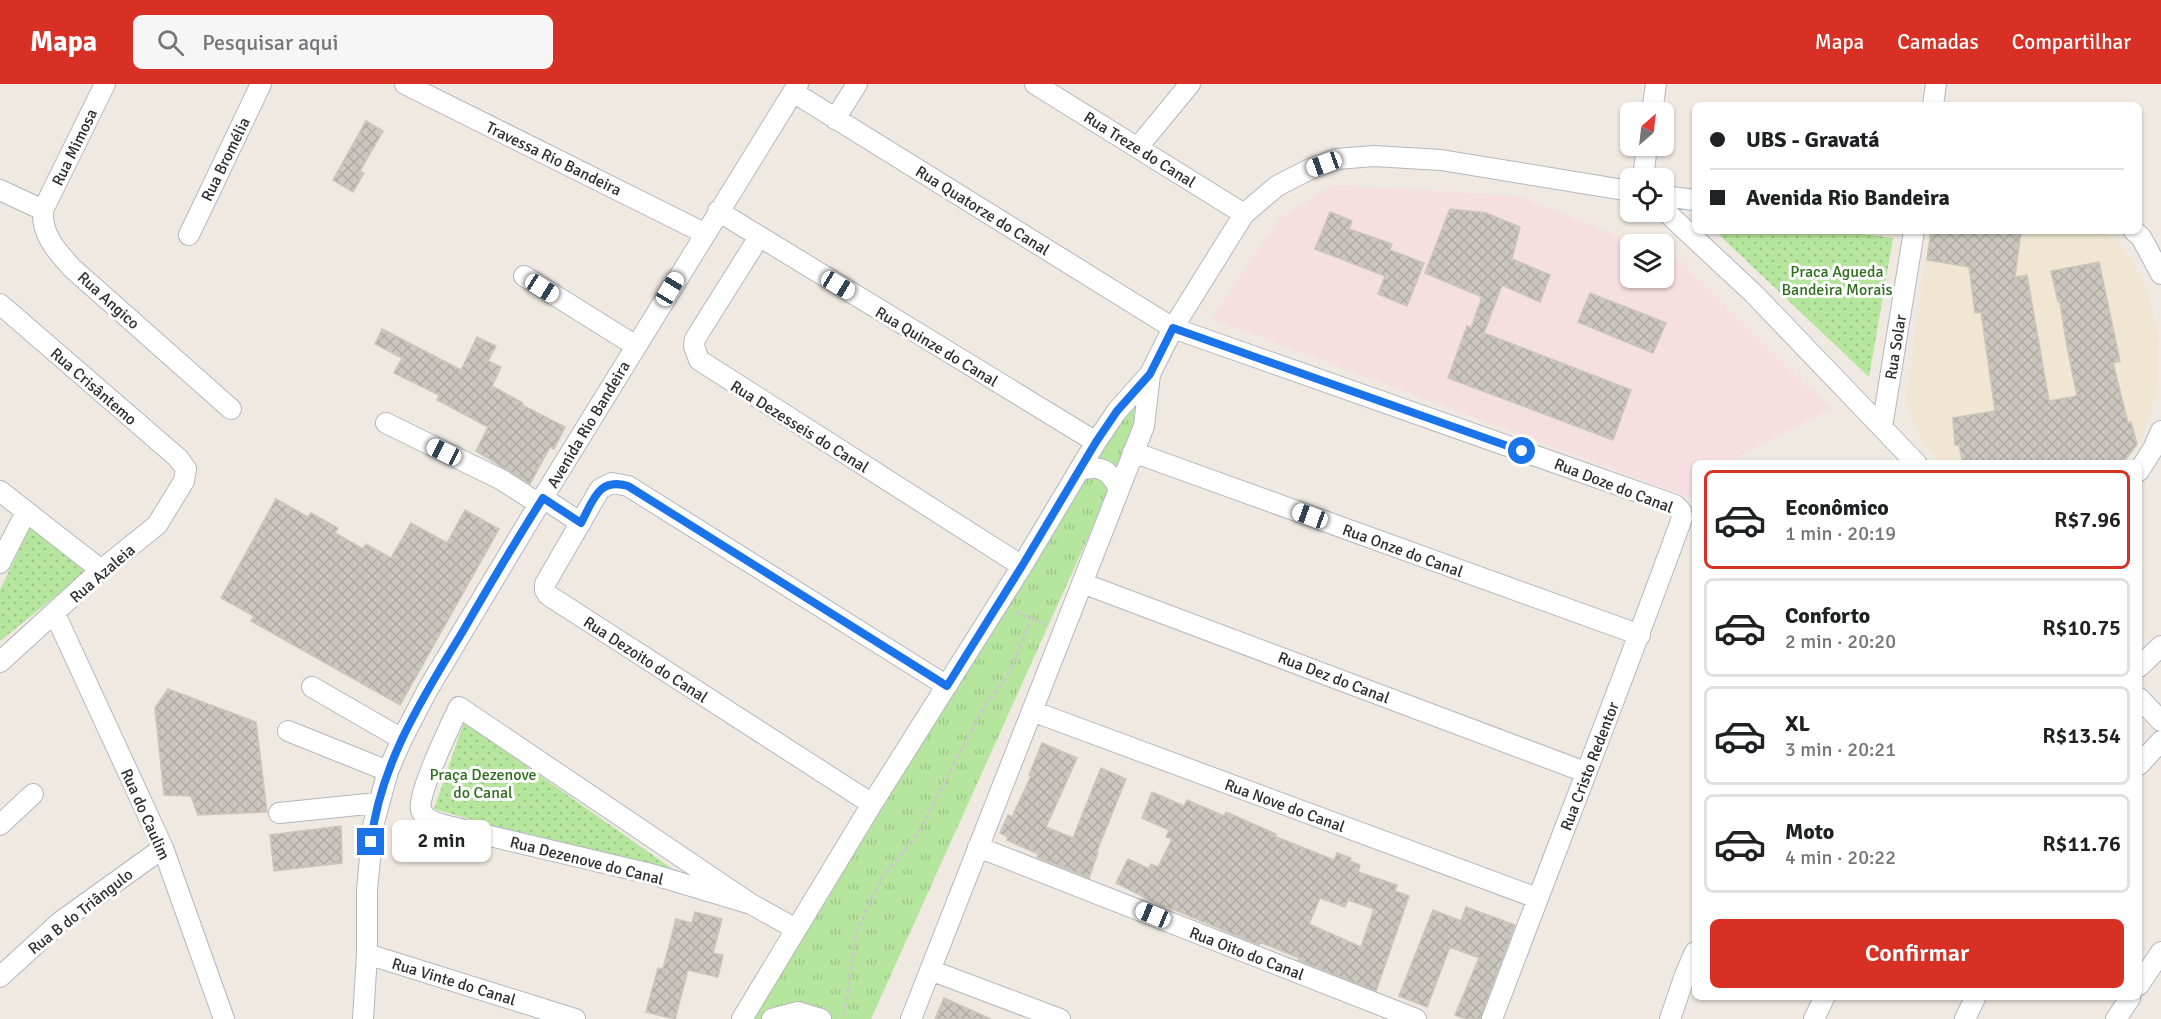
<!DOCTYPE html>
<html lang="pt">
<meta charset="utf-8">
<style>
body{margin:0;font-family:Signika,sans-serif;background:#f6f6f6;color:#202124;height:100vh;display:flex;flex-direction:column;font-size:22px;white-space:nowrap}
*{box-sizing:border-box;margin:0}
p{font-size:20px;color:#757577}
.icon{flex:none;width:33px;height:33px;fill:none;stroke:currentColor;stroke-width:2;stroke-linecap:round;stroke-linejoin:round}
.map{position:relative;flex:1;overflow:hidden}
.panel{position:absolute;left:1692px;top:376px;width:450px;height:540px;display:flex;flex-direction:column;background:#fff;border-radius:9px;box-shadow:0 2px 4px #0004}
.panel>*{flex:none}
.top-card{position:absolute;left:1692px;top:18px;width:450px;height:132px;border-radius:9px;box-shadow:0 2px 4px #0004;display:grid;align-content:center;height:132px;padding:0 18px;background:#fff}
.needle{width:39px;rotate:28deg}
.buttons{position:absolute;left:1620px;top:18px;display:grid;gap:12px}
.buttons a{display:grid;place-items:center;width:54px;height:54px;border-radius:9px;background:#fff;box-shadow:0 2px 4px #0004;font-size:30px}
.end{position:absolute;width:27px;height:27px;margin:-14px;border:8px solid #1a73e8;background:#fff;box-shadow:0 0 0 3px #fff}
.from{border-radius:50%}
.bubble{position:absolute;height:42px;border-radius:9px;background:#fff;box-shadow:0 2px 4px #0004;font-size:20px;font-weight:600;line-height:42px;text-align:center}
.car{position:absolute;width:18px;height:36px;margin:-18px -9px;border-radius:8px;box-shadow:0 0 4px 2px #0007;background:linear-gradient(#fff 24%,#345 0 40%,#fff 0 76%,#345 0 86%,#fff 0)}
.top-card b{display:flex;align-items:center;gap:21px;height:57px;font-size:22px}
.top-card b+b{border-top:2px solid #e0e0e0}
.top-card i{width:15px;height:15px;background:#202124}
ul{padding:10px 0 0;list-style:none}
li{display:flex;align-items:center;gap:18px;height:99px;margin:0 12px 9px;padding:0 6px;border:3px solid #e0e0e0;border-radius:9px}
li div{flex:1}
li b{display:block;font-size:22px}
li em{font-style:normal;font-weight:600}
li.active{border-color:#d93025}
li>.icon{width:54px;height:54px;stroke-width:1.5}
.action{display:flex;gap:12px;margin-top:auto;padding:12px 18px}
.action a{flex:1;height:69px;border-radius:9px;background:#d93025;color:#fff;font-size:24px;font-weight:600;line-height:69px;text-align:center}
header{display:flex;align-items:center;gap:36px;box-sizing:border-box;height:84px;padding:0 30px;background:#d93025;color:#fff}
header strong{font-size:28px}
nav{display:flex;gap:33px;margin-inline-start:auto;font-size:21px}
.search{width:420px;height:54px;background:#f6f6f6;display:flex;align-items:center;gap:15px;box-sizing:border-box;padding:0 21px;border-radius:9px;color:#757577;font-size:22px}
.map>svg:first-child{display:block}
</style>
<header>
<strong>Mapa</strong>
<div class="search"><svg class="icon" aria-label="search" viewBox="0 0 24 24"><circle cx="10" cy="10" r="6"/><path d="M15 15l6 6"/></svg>Pesquisar aqui</div>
<nav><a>Mapa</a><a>Camadas</a><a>Compartilhar</a></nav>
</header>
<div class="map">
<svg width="2161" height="935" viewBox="0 0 2161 935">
<defs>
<pattern id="grass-tufts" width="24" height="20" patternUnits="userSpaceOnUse" patternTransform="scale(1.5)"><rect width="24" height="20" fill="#b6e59e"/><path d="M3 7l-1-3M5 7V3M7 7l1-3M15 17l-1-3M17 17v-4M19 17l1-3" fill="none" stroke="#9dc588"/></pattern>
<pattern id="park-dots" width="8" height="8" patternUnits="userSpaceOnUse" patternTransform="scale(1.5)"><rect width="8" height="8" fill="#b6e59e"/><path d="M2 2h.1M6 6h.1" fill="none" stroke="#9dc588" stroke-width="1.8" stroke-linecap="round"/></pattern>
<pattern id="building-cross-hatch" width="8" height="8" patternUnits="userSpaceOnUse" patternTransform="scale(1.5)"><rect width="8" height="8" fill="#cbc7bf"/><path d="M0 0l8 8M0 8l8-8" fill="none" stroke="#afaba4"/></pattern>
</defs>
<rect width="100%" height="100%" fill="#efe9e1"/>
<path fill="#f0e6d1" d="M1929,147H2104L2122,163L2147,205L2158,253L2156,313L2137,364L2124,379H1942L1921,358L1906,316Z"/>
<path fill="#f5dfe0" d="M1333,101L1519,112L1638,160H1630V194H1664V171L1682,179L1830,325L1726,379L1695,380V416L1212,235L1280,134Z"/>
<path fill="url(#grass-tufts)" d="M1168,257L1127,367L871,935H742Z"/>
<path fill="url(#park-dots)" d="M1715,147H1841L1893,154L1869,293Z
M31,440L87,487L0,557V506Z
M464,638L688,796L434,725Z"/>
<path fill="url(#building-cross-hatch)" stroke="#cbc5ba" stroke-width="1.5" fill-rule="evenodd" d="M366,37L383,47L360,87L364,89L353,108L333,96Z
M1450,125L1486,129L1520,143L1512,175L1550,191L1540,218L1502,201L1484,249L1631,306L1613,356L1448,294L1467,242L1471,244L1482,213L1425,189Z
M1330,128L1352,137L1349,145L1392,160L1390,166L1424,179L1407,222L1378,210L1385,192L1315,165Z
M1931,147H2021L2015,193L2027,191L2049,317L2077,312L2066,257L2060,218H2058L2051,187L2099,178L2120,277L2113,279L2128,339L2131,338L2137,360L2125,376L2104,380H1963L1959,361H1955L1953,334L1995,327L1981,228L1975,229L1969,183L1927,176Z
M1590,209L1666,239L1653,269L1578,238Z
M382,245L461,286L477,253L496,262L488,277L501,283L492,302L523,319L522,321L565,343L554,365L550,363L530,400L476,367L488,343L437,316L439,311L394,289L402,274L375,260Z
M276,415L308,433L311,429L338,444L335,449L363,465L366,460L391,474L411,439L447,459L465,426L499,445L400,621L251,537L254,532L221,514Z
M168,605L256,638L267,728L198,731L191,712L164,711L155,624Z
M1042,659L1077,674L1046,743L1073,754L1101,684L1126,695L1097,767L1098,768L1089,794L1037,773L1038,770L1007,756L1008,753L1000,749L1008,731L1012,733L1031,692L1029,691Z
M1152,708L1184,722L1187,716L1224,732L1226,728L1276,750L1274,752L1334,776L1337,769L1351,774L1350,777L1360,781L1358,788L1397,801L1395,807L1409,812L1376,907L1298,876L1299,874L1260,858L1259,861L1165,822L1164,823L1116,799L1128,775L1149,785L1151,780L1158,783L1172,755L1166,753L1169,746L1142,734ZM1320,814L1345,823L1348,816L1374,825L1361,863L1309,840Z
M341,742L342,779L274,787L270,751Z
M1466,823L1515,841L1480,935H1466L1455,931L1479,874L1450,863L1427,923L1399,912L1433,826L1461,837Z
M695,828L722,835L713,869L723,871L718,893L688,886L675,935L646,928L658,884L663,885L676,835L692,839Z
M944,914L991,935H935Z"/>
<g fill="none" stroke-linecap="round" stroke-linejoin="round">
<defs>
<path id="minor" d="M405,0L704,149
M1035,0L1244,130
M793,8L1173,244L1675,421L1681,427L1682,434C1621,602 1555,768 1492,935
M1933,21L1936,0
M1652,28L1656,0
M835,35L857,0
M1138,63L1190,0
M1643,94L1647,62
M0,106L43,126C41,151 57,167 72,184L231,325
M1664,112L1695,116
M43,126L105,0
M1664,126L1754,210L1917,380
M718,127L1096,358
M2134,147L2141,153L2161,190
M189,151L261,0
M759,153L695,255L694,262L699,276L1022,482
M524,192L636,262
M0,220L178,374L186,385L184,397L157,441L101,486L0,578
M386,339L502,396L539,420
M1882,343L1914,147
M1133,368L1640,551
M1079,386C1101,381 1109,385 1119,405
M2139,387L2154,363L2161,347
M0,407L101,486
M543,414L581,439
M0,479L26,428
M1082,499L1585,688
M55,530L163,764L224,935
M2139,583L2161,562
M312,603L402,655
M2139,614L2161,637
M1032,627L1537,814
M288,647L388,687
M2139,681L2161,657
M872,720L548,511L545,506V500L600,405L612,399L628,402L947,602
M279,729L377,719
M0,741L33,710
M978,763L1416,935
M751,820L459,623C451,640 416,712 421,726C425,736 439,740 448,742L651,790L751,820L796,845
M367,870L575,935
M930,886L1060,935
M0,893L60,838L163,764
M2139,901L2161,868
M363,935L367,870V806L373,742L388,687L402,655L428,605L539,420L798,0
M742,935L872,720L1022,482L1096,358L1117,327L1150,290L1173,244L1244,130L1277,102L1310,85L1337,75L1374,72L1441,76L1630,107
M772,935L798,928L821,935
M911,935L1144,342L1150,290
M1670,935L1685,891L1695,868
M1814,935L1824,914
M1965,935L1975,914
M2116,935L2130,914"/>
</defs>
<use href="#minor" stroke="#b4b7c1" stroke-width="22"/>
<path stroke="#c9c9c9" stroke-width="3" stroke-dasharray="4.5 3" stroke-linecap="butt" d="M1016,528L1046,541
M844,931L857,846L874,810L882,794L919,748L975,639L986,620L1002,600L1014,578L1031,534"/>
<use href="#minor" stroke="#fff" stroke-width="20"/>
</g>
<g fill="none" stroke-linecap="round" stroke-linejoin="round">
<path stroke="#1a73e8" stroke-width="8" d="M371,758C380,680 423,613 463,547C489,502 515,458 543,414L581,439C593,417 598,393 628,402L947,602L1022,482L1096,358L1117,327L1150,290L1173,244L1522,367"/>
</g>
<g text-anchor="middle" stroke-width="6" stroke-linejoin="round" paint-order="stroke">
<g font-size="16" fill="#2e2e2e" stroke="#fff">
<text transform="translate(74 63) rotate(-64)" y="6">Rua Mimosa</text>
<text transform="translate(1140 65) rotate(32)" y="6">Rua Treze do Canal</text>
<text transform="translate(554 74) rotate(26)" y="6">Travessa Rio Bandeira</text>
<text transform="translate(225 75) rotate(-64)" y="6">Rua Bromélia</text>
<text transform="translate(983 126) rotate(32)" y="6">Rua Quatorze do Canal</text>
<text transform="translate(109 216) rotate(42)" y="6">Rua Angico</text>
<text transform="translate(937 262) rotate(31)" y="6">Rua Quinze do Canal</text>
<text transform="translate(1895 263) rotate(-81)" y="6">Rua Solar</text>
<text transform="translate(94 302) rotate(41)" y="6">Rua Crisântemo</text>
<text transform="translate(588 340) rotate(-59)" y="6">Avenida Rio Bandeira</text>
<text transform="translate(800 342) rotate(32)" y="6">Rua Dezesseis do Canal</text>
<text transform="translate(1614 401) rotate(21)" y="6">Rua Doze do Canal</text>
<text transform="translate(1403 466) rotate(20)" y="6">Rua Onze do Canal</text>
<text transform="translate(102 489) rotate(-41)" y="6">Rua Azaleia</text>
<text transform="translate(646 575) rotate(33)" y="6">Rua Dezoito do Canal</text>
<text transform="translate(1334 593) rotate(21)" y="6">Rua Dez do Canal</text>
<text transform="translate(1589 682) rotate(-69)" y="6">Rua Cristo Redentor</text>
<text transform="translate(1285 721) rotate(20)" y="6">Rua Nove do Canal</text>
<text transform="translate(146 730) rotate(66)" y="6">Rua do Caulim</text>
<text transform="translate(587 776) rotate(14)" y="6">Rua Dezenove do Canal</text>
<text transform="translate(80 827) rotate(-38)" y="6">Rua B do Triângulo</text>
<text transform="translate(1247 869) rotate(21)" y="6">Rua Oito do Canal</text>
<text transform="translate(454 897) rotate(17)" y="6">Rua Vinte do Canal</text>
</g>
<g font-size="16" fill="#2c6e1b" stroke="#fff">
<text x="1837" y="193">Praca Agueda<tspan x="1837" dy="18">Bandeira Morais</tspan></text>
<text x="483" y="696">Praça Dezenove<tspan x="483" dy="18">do Canal</tspan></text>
</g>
</g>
</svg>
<div class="buttons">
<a><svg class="needle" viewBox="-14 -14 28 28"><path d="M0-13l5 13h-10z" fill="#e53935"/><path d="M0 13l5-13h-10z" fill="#757577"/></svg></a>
<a><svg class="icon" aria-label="locate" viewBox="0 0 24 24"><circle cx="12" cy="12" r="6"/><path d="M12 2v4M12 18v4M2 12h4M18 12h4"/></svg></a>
<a><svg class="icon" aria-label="layers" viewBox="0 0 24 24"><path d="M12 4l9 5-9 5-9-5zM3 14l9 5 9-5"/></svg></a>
</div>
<i class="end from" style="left:1522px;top:367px"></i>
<i class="end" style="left:371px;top:758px"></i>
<div class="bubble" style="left:392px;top:736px;width:99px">2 min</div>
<i class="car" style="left:1324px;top:80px;rotate:250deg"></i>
<i class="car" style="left:838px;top:201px;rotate:121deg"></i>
<i class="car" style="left:542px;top:204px;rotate:122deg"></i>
<i class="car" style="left:670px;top:205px;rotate:31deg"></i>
<i class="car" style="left:444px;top:368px;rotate:296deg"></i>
<i class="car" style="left:1310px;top:432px;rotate:290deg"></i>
<i class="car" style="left:1153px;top:831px;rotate:292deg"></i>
<div class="top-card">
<b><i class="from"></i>UBS - Gravatá</b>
<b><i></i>Avenida Rio Bandeira</b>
</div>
<section class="panel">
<ul>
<li class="active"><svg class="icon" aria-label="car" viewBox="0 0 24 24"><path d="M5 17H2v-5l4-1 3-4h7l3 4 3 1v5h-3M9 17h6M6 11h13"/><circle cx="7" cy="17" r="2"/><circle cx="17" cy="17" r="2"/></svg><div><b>Econômico</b><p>1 min · 20:19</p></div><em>R$7.96</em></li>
<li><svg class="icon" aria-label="car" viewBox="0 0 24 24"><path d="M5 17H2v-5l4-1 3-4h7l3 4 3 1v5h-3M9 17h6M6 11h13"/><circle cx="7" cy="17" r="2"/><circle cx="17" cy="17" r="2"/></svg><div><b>Conforto</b><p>2 min · 20:20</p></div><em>R$10.75</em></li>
<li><svg class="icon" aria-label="car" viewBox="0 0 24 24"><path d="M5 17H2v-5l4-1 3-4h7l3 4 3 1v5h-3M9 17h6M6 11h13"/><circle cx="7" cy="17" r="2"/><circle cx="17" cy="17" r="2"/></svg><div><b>XL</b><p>3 min · 20:21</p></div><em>R$13.54</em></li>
<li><svg class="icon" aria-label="car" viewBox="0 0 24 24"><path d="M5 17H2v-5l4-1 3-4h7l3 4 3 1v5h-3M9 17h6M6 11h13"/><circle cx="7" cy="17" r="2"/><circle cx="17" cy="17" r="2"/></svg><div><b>Moto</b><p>4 min · 20:22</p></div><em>R$11.76</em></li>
</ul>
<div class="action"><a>Confirmar</a></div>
</section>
</div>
